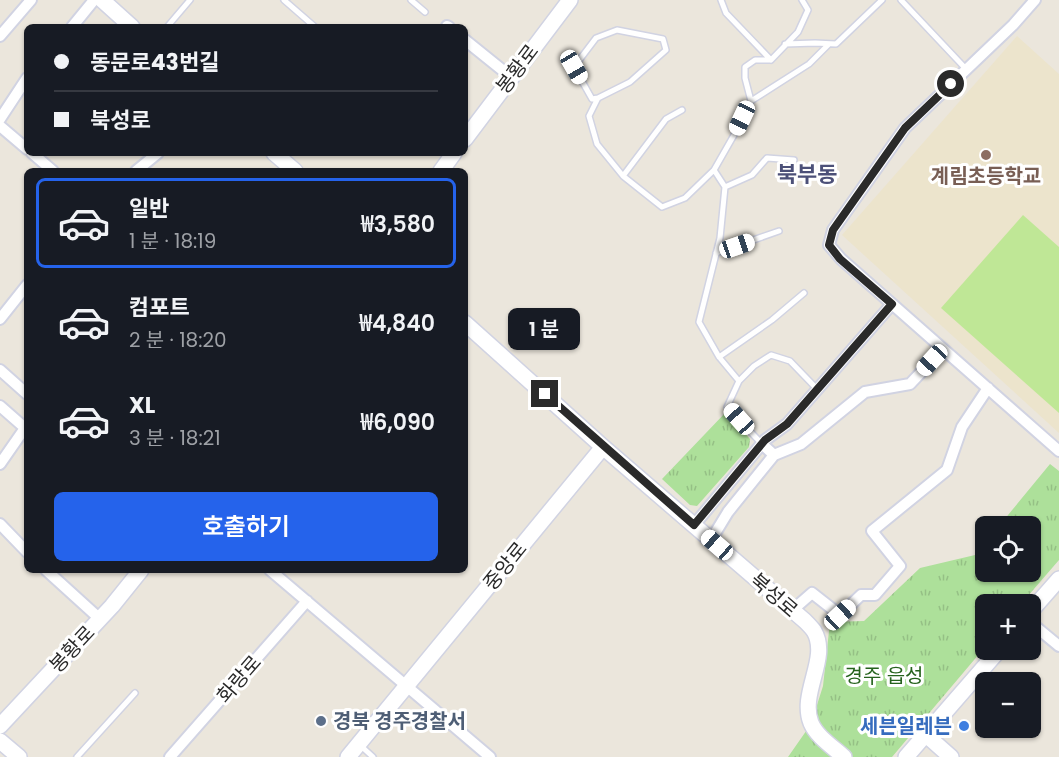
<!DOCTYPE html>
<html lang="ko">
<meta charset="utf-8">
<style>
body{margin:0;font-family:Poppins,"Noto Sans KR",sans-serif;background:#20242c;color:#f1f3f6;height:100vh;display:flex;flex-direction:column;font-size:22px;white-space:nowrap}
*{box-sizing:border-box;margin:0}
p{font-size:20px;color:#9ea1a6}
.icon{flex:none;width:33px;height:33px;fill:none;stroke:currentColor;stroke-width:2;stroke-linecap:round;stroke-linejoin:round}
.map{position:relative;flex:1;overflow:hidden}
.sheet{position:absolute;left:24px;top:168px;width:444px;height:405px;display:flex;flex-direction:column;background:#171b24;border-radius:9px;box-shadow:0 2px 4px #0004}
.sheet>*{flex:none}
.guide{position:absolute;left:24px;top:24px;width:444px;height:132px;border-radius:9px;box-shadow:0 2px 4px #0004;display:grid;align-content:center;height:132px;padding:0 30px;background:#171b24}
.controls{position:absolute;left:975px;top:516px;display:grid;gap:12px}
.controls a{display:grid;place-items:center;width:66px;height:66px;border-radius:9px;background:#171b24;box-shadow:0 2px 4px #0004;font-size:30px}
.end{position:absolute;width:27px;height:27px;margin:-14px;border:8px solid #2a2a2a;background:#fff;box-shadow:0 0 0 3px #fff}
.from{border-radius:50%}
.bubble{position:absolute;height:42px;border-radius:9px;background:#171b24;box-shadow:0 2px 4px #0004;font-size:20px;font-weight:600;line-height:42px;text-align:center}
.car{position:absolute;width:18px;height:36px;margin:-18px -9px;border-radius:8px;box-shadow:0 0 4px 2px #0007;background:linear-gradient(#fff 24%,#345 0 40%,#fff 0 76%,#345 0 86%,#fff 0)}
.guide b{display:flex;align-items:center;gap:21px;height:57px;font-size:22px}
.guide b+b{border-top:2px solid #363941}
.guide i{width:15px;height:15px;background:#f1f3f6}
ul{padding:10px 0 0;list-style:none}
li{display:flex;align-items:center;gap:18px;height:90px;margin:0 12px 9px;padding:0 18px;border:3px solid transparent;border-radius:9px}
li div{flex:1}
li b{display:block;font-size:22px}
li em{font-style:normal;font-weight:600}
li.current{border-color:#2563eb}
li>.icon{width:54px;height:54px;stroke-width:1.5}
.primary-button{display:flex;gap:12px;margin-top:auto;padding:12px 30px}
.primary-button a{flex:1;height:69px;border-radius:9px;background:#2563eb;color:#fff;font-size:24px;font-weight:600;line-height:69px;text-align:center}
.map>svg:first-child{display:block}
</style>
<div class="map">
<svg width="1059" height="757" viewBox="0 0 1059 757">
<defs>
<pattern id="park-tufts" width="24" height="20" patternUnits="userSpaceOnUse" patternTransform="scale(1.5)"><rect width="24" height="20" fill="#ade09a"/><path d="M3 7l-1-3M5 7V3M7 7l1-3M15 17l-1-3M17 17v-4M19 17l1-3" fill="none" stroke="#95c085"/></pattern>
</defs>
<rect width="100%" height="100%" fill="#ebe6dc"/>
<path fill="#ece4cc" d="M1017,36L1059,74V433L842,235Z"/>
<path fill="url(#park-tufts)" d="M726,412L750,439L749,447L697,506L690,505L662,479Z
M1050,464L1059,471V560L1021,604H986L985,647L892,757H788L811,724L823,686L830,622L864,621L920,568L975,555L985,543L986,572H1030V526H999Z"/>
<path fill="#bfe796" d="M1023,215L1059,247V413L941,308Z"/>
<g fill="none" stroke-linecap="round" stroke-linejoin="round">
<defs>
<path id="lane" d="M284,0L315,27
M411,0L425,12
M721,0L726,13L771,60
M901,0L966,69
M167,27L190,0
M785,44L815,43L836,44L882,0
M598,98L592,99L574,67L596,38L617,30L663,39L666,50L630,82L598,98L589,116L597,144L623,176L662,207L685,198L714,170L725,187L720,238L699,322L719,357L739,381L727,407L762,444
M751,101L809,64L829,44
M714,170L734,135L751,101L745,78V67L755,60H771L798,32L808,10L802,0
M623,176L666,119L682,110
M725,187L752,175L767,158L794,160
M716,253L779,231
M719,357L772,320L804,293
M739,381L754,366L771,355L790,361L817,389
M361,746L373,757
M77,757L135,693"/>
<path id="street" d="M1035,0L1013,25L905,128L833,230L829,245L841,259L1059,451
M447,26L449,27
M72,27L94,0
M0,36L31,0
M465,40L511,77
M0,119L27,78
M0,126L27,149
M32,153L53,171
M136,171L158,153
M0,319L27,285
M0,370L27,394
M0,406L25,428L0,464
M762,444L774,455L801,444L865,392L910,384L943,349
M0,524L27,552
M694,525L765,440L787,424L892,304
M717,545L714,535L728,512L774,455
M46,570L100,619
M270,570L490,757
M786,602L796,607L812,593L840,615L861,595H875L900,566L872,531L947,470L962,427L988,388
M1030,622L1059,646
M170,757L307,601"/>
<path id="secondary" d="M102,0L132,27
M465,139L570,0
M274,153L295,171
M441,171L454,153
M465,323L603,447L805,621C808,624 812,628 814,631C830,658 799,693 811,723C817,737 833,747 844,757
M1030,612L1059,579
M0,726L112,606L141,570
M925,734L951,757
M0,741L19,757
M348,757L603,447
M906,757L999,650"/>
</defs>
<use href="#lane" stroke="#d1d3e2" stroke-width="8"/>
<use href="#street" stroke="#d1d3e2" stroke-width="14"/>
<use href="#secondary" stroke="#d1d3e2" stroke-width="18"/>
<use href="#lane" stroke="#fff" stroke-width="5"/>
<use href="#street" stroke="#fff" stroke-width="10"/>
<use href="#secondary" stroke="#fff" stroke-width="15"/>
</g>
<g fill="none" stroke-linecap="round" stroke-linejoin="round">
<path stroke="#2a2a2a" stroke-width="8" d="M545,394L694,525L765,440L787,424L892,304L840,259L829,245L833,230L905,128L951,84"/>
</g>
<circle fill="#8d6e63" stroke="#fff" stroke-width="2" cx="986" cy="155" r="6"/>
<circle fill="#5c6f8a" stroke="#fff" stroke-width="2" cx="321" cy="721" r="6"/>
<circle fill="#3f7fe0" stroke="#fff" stroke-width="2" cx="964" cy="726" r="6"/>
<g text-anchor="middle" stroke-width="6" stroke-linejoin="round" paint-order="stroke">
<g font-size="20" fill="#2a2a2a" stroke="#fff">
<text transform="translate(517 69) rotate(-53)" y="7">봉황로</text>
<text transform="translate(505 566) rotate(-51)" y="7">중앙로</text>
<text transform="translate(774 595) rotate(41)" y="7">북성로</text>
<text transform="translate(72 649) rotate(-47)" y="7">봉황로</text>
<text transform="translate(239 679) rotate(-49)" y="7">화랑로</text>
</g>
<g font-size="20" font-weight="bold" fill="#785e54" stroke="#fff">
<text x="986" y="183">계림초등학교</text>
</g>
<g font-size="20" fill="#26631d" stroke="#fff">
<text x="884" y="683">경주 읍성</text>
</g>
<g font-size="20" font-weight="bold" fill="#4e5e75" stroke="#fff" text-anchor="start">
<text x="333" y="728">경북 경주경찰서</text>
</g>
<g font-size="20" font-weight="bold" fill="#366cbe" stroke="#fff" text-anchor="end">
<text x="952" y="733">세븐일레븐</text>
</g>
<g font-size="22" font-weight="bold" fill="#4c5078" stroke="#fff">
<text x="807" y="182">북부동</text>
</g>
</g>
</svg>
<div class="controls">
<a><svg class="icon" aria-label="locate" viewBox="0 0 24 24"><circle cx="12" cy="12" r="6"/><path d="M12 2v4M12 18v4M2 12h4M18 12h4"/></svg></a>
<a>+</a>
<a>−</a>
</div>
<i class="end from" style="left:951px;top:84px"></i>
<i class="end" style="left:545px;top:394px"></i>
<div class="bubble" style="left:508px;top:308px;width:72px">1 분</div>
<i class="car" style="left:574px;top:67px;rotate:150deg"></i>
<i class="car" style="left:742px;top:118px;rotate:205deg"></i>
<i class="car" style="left:737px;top:246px;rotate:71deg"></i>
<i class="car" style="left:932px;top:360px;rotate:223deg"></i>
<i class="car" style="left:739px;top:419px;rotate:318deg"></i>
<i class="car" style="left:717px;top:545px;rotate:311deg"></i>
<i class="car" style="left:840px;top:615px;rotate:47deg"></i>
<div class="guide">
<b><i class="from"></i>동문로43번길</b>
<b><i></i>북성로</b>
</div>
<section class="sheet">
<ul>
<li class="current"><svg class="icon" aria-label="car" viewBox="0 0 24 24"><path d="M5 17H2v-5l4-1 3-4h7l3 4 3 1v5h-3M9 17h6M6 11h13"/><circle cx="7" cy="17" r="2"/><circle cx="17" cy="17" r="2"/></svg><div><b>일반</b><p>1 분 · 18:19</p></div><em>₩3,580</em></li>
<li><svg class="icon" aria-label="car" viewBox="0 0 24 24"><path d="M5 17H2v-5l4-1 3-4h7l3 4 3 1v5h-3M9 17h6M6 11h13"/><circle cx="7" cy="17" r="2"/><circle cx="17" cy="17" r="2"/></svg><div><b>컴포트</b><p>2 분 · 18:20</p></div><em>₩4,840</em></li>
<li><svg class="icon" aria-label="car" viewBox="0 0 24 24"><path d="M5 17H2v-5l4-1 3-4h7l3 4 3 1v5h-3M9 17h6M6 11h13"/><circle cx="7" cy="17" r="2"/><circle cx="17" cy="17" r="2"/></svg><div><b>XL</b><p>3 분 · 18:21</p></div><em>₩6,090</em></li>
</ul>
<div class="primary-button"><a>호출하기</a></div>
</section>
</div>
